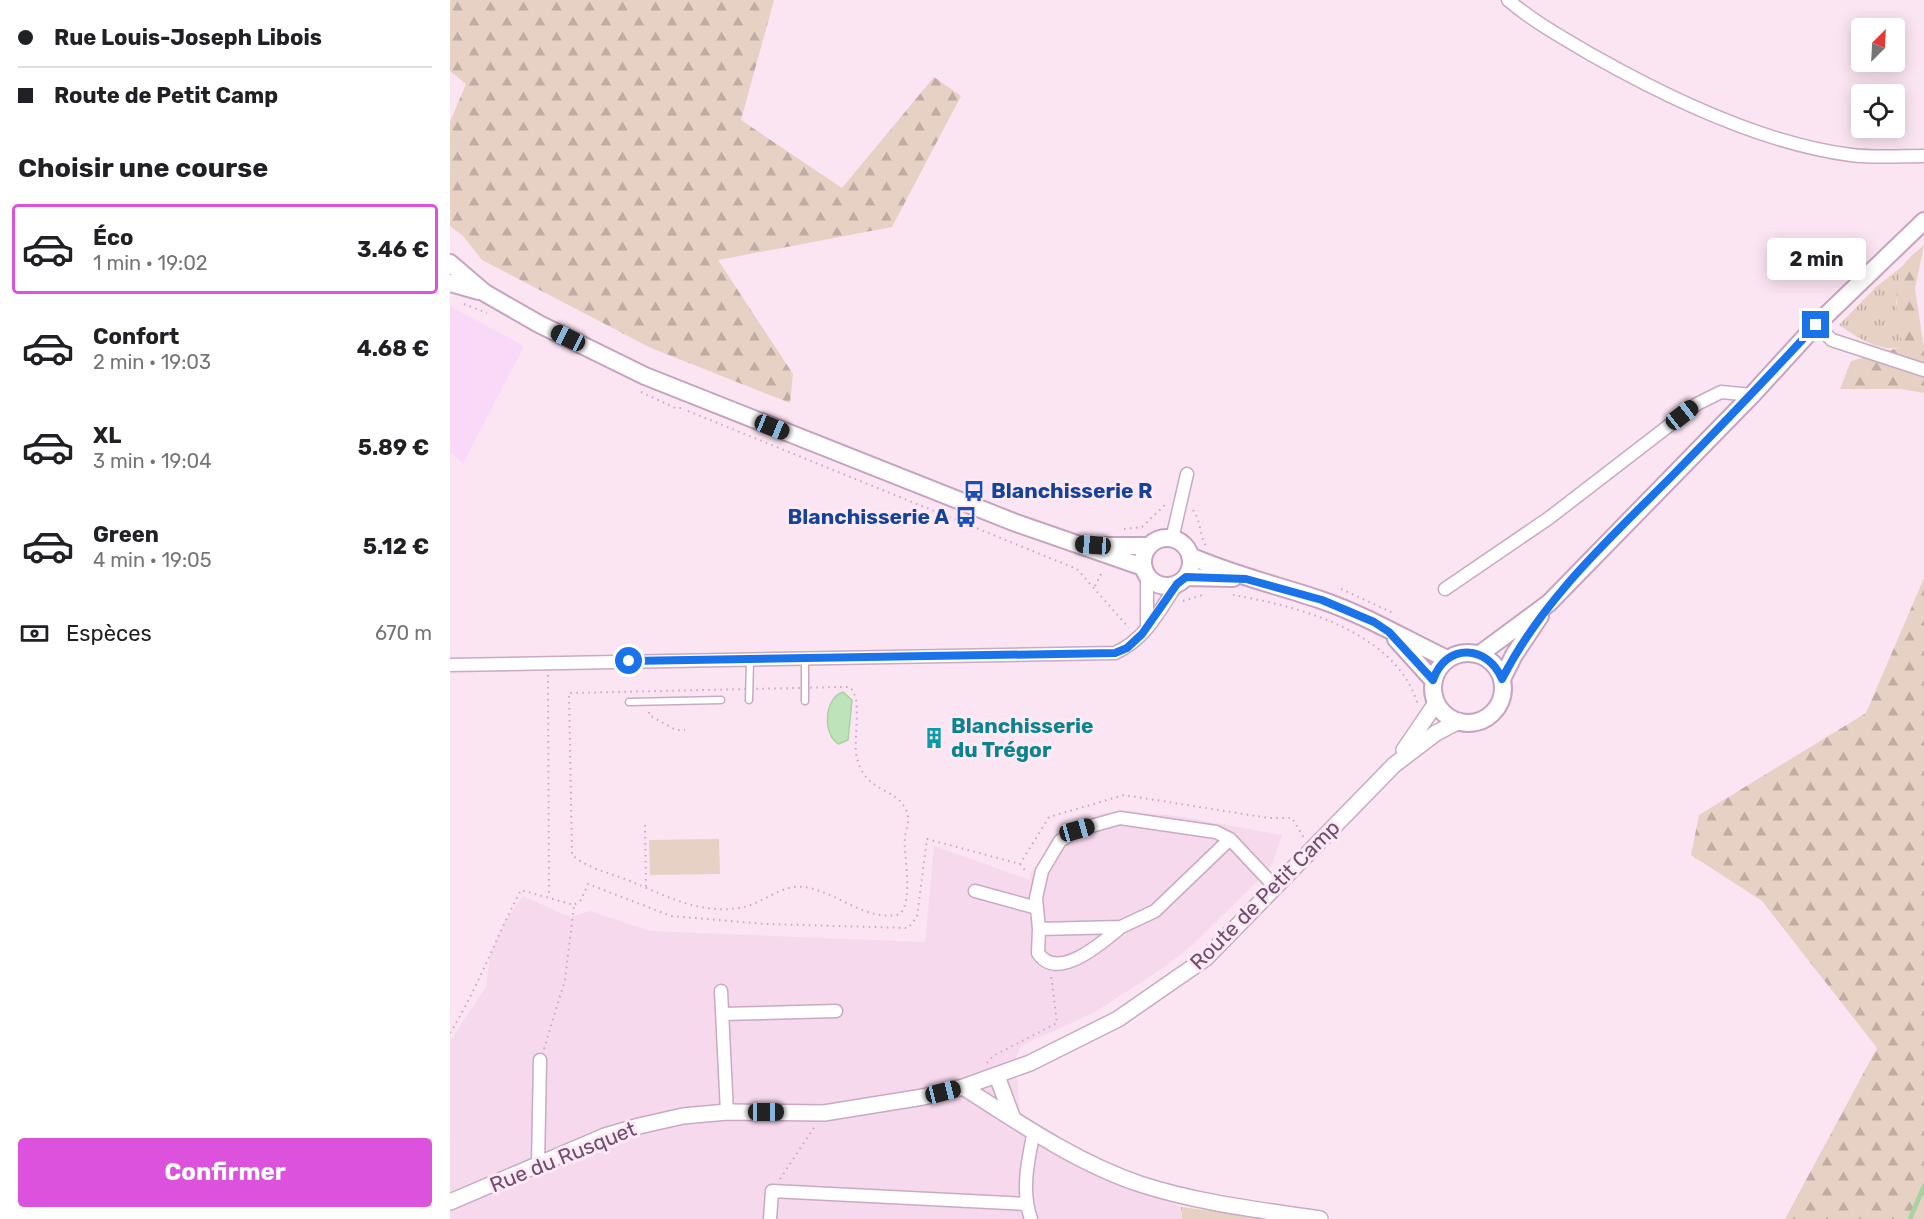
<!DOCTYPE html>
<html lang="fr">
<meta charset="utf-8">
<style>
body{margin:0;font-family:Rubik,sans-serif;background:#f6f6f6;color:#202124;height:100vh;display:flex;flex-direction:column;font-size:22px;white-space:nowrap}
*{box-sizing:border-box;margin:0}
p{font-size:20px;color:#757577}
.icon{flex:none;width:33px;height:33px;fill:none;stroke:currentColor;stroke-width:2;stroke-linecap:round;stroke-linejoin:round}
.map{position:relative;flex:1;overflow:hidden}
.panel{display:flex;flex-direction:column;background:#fff;width:450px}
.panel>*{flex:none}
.banner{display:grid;align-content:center;height:132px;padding:0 18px;background:#fff}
.needle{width:39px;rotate:24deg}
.controls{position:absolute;left:1401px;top:18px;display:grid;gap:12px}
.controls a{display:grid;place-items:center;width:54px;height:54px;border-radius:6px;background:#fff;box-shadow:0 3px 15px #0003;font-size:30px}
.end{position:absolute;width:27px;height:27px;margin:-14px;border:8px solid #1a73e8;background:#fff;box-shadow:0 0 0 3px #fff}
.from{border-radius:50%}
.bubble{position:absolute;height:42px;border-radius:6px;background:#fff;box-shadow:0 3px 15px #0003;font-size:20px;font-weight:700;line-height:42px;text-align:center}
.car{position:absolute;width:18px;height:36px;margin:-18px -9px;border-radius:8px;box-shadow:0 0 4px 2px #0007;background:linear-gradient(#222 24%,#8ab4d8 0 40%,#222 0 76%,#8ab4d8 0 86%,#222 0)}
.banner b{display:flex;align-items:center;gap:21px;height:57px;font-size:22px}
.banner b+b{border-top:2px solid #e0e0e0}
.banner i{width:15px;height:15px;background:#202124}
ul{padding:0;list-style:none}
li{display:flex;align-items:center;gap:18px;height:90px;margin:0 12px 9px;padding:0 6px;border:3px solid transparent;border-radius:6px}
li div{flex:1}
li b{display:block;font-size:22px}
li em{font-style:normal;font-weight:700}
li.selected{border-color:#dc52dc}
li>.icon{width:54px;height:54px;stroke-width:1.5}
h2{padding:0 18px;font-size:27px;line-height:72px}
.pay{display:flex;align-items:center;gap:15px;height:66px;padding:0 18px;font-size:22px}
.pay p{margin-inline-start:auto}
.primary-button{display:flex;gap:12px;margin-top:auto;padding:12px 18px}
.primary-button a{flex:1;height:69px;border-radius:6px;background:#dc52dc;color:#fff;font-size:24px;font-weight:700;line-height:69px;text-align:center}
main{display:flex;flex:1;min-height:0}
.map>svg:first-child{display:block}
</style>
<main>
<section class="panel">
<div class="banner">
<b><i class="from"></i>Rue Louis-Joseph Libois</b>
<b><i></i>Route de Petit Camp</b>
</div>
<h2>Choisir une course</h2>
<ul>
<li class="selected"><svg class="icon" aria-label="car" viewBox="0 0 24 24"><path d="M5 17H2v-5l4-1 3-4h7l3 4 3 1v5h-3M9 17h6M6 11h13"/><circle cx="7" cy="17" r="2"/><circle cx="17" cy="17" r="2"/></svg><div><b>Éco</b><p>1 min · 19:02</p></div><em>3.46 €</em></li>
<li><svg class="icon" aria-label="car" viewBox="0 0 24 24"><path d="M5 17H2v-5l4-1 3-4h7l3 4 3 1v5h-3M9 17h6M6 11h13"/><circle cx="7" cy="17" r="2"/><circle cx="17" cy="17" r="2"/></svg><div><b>Confort</b><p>2 min · 19:03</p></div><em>4.68 €</em></li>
<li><svg class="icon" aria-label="car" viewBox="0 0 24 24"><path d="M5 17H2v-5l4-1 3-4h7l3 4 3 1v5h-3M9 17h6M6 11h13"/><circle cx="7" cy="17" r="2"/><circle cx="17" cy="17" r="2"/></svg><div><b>XL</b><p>3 min · 19:04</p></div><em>5.89 €</em></li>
<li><svg class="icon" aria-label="car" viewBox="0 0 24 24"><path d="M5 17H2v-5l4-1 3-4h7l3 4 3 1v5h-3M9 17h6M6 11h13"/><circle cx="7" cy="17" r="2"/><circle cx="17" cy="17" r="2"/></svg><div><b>Green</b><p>4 min · 19:05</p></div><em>5.12 €</em></li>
</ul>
<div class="pay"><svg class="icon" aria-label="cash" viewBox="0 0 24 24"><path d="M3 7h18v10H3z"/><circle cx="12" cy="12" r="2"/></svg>Espèces<p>670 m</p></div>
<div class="primary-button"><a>Confirmer</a></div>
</section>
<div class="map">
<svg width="1474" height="1219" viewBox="0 0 1474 1219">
<defs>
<pattern id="grass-tufts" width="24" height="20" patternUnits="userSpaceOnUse" patternTransform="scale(1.5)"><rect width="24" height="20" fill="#e7d1c4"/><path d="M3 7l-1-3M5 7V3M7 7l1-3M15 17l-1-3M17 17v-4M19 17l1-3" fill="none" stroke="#c0aca3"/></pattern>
<pattern id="forest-firs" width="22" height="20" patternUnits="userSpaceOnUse" patternTransform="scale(1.5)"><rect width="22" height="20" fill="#e7d1c4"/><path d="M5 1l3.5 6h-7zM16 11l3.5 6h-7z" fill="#c0aca3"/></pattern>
</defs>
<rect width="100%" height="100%" fill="#fbe5f2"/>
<path fill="#f7d9ed" d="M682,811L734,817L832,835L823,862L811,878L738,949L713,968L645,1012L571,1046L566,1057L571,1133L664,1181L731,1207L732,1219H0V1041L36,987L40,954L55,921L73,896L120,917L140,911L200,931L475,942L484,846L580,880V873L590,863L601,838L613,826L628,819L653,813Z"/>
<path fill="#fad9f8" d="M0,306L74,346L13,464L0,452Z"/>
<path fill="url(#grass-tufts)" d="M1454,265L1446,302L1452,329V347C1430,353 1407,337 1389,325L1426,287Z
M731,1207L823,1219H732Z"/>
<path fill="url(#forest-firs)" d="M0,0H324L291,120L392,188L484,77L511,96L442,227L268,260L343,374L340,403L201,348L32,260L13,236L0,226V122L16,84L0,71Z
M1474,245L1465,289L1474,348V393L1451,389H1390L1401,361L1452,347C1451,320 1440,292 1453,266C1457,258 1468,251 1474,245Z
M1474,578V1219H1335L1427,1048L1312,901L1241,855L1249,815L1416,713Z"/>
<path fill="#e7d1c4" d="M269,839L270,874L200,875L199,840Z"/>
<path fill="#bee3ba" stroke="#a5d4a1" stroke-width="1.5" d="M393,692L402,700L398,740L389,744C372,735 374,698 393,692Z"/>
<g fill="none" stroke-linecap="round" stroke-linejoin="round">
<path stroke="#a5d4a1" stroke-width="4.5" d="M1460,1219L1474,1186"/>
<defs>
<path id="service" d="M299,700L300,660
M355,701V659
M179,702L271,700"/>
<path id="minor" d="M1058,0C1084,22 1113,38 1142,55C1218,98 1313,144 1401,155C1424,158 1450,156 1474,156
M1366,325L1382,340L1474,370
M722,539L737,474
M995,589L1099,518L1247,404L1271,392L1302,395
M697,628V576
M0,665L665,653C695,640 710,610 727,584
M780,839L705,911L671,927L589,929L586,898L592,871L610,841L627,830L670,818L766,832L780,839L826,888
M525,891L587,908
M589,929L588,953C607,983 653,942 671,927
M271,991L277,1112
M272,1014L386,1011
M88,1166L90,1060
M320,1219L322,1191L576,1204
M581,1219C571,1191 578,1160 584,1131"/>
<path id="tertiary" d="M954,750L986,703
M547,1076L563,1119
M513,1087C569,1123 627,1163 690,1184C748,1203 810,1210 870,1219
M0,1202L155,1136L189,1126L233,1116L277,1112L374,1113L473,1097L513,1087L580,1063L668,1019L756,958L944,765L986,733L1009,721"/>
<path id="secondary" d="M0,263L35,293L89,324L195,376L566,523L693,567
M0,283L29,291
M693 562a24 24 0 1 1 48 0a24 24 0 1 1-48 0Z
M654,546H699
M740,556C783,575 827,585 871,600C915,615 955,639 997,659
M736,577L783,578
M946,639L983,680
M983 688a35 35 0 1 1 70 0a35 35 0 1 1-70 0Z
M1030,654L1099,603L1302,395L1366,325L1474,221
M1052,679L1064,655L1090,616"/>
</defs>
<use href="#service" stroke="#c8aac2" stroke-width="9"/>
<use href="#minor" stroke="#c8aac2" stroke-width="15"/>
<use href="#tertiary" stroke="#c8aac2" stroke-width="18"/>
<use href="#secondary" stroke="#c7a3bf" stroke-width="20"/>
<path stroke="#d3a1cb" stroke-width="2" stroke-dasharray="1.5 4.5" stroke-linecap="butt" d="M14,304L37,313
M191,392L225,408H233
M238,411L627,569L679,628
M743,510C751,520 749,534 756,546
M674,529L692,527L716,504
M645,586L653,570
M891,589L943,613
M783,595C848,606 944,631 967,702L965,706
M733,601L756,594
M98,675L99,897
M390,687H399C414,697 402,740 407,758C415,793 446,787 456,810C461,819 456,828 455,837C453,856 464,899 450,914C417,923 386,891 354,887C332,884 315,902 294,907C253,916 216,896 180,881C160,873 139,869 122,855L119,693Z
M199,712V715L226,730H235
M195,825L196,888
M570,864L577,873
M0,1033C28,988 46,937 71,890L124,905L131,900L138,884L221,916L316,924L458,928L467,917L477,839L570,864L599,817L674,795L819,818H842L854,838
M94,1049L115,980L124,905
M537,1063L543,1056L607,1023L601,975
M330,1179L365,1126"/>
<use href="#service" stroke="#fff" stroke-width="6"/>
<use href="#minor" stroke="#fff" stroke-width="12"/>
<use href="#tertiary" stroke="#fff" stroke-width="15"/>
<use href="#secondary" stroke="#fff" stroke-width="16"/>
</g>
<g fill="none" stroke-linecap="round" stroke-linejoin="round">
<path stroke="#1a73e8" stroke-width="8" d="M179,661L665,653L677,648L692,634L727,584L736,577L796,579L872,600L924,622L939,632L983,680C996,642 1038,645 1052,679C1092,600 1159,539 1221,477C1270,427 1318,377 1366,325"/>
</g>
<defs>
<symbol id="bus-bare" viewBox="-9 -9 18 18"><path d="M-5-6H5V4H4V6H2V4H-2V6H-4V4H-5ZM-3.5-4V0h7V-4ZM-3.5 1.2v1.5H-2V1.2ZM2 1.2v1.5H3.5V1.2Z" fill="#1a4fb4" stroke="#feeaf6" stroke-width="2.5" paint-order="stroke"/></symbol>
<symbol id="building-bare" viewBox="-9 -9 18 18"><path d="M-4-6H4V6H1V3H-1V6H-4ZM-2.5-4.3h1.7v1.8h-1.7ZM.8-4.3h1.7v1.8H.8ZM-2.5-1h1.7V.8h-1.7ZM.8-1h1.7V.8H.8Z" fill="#0f9aa8" stroke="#feeaf6" stroke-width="2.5" paint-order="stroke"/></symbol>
</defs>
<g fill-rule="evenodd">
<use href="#bus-bare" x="509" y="476" width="30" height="30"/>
<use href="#bus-bare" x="501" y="502" width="30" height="30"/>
<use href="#building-bare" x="469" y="723" width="30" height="30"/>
</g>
<g text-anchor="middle" stroke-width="6" stroke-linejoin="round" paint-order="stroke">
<g font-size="21" font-weight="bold" fill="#164399" stroke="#feeaf6" text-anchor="start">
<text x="541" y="498">Blanchisserie R</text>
<text x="499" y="524" text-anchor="end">Blanchisserie A</text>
</g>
<g font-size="21" font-weight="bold" fill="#0d838f" stroke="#feeaf6" text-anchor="start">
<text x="501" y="733">Blanchisserie<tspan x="501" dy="24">du Trégor</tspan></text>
</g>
<g font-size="21" fill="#714c6c" stroke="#feeaf6">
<text transform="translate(815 895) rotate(-45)" y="7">Route de Petit Camp</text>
<text transform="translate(113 1157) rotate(-22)" y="7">Rue du Rusquet</text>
</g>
</g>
</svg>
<div class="controls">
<a><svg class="needle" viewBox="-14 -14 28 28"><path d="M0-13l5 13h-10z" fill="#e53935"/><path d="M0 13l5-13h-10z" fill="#757577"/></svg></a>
<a><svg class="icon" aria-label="locate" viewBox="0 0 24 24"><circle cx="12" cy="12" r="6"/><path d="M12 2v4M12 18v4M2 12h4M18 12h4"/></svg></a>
</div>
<i class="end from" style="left:179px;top:661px"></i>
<i class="end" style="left:1366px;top:325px"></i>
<div class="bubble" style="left:1317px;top:238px;width:99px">2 min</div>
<i class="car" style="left:118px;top:338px;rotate:296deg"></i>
<i class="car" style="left:1232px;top:415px;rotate:52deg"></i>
<i class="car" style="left:322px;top:427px;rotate:112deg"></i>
<i class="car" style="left:643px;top:545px;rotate:274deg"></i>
<i class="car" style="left:627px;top:830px;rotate:74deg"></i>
<i class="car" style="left:493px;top:1092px;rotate:76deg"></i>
<i class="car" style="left:316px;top:1112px;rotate:90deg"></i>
</div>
</main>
